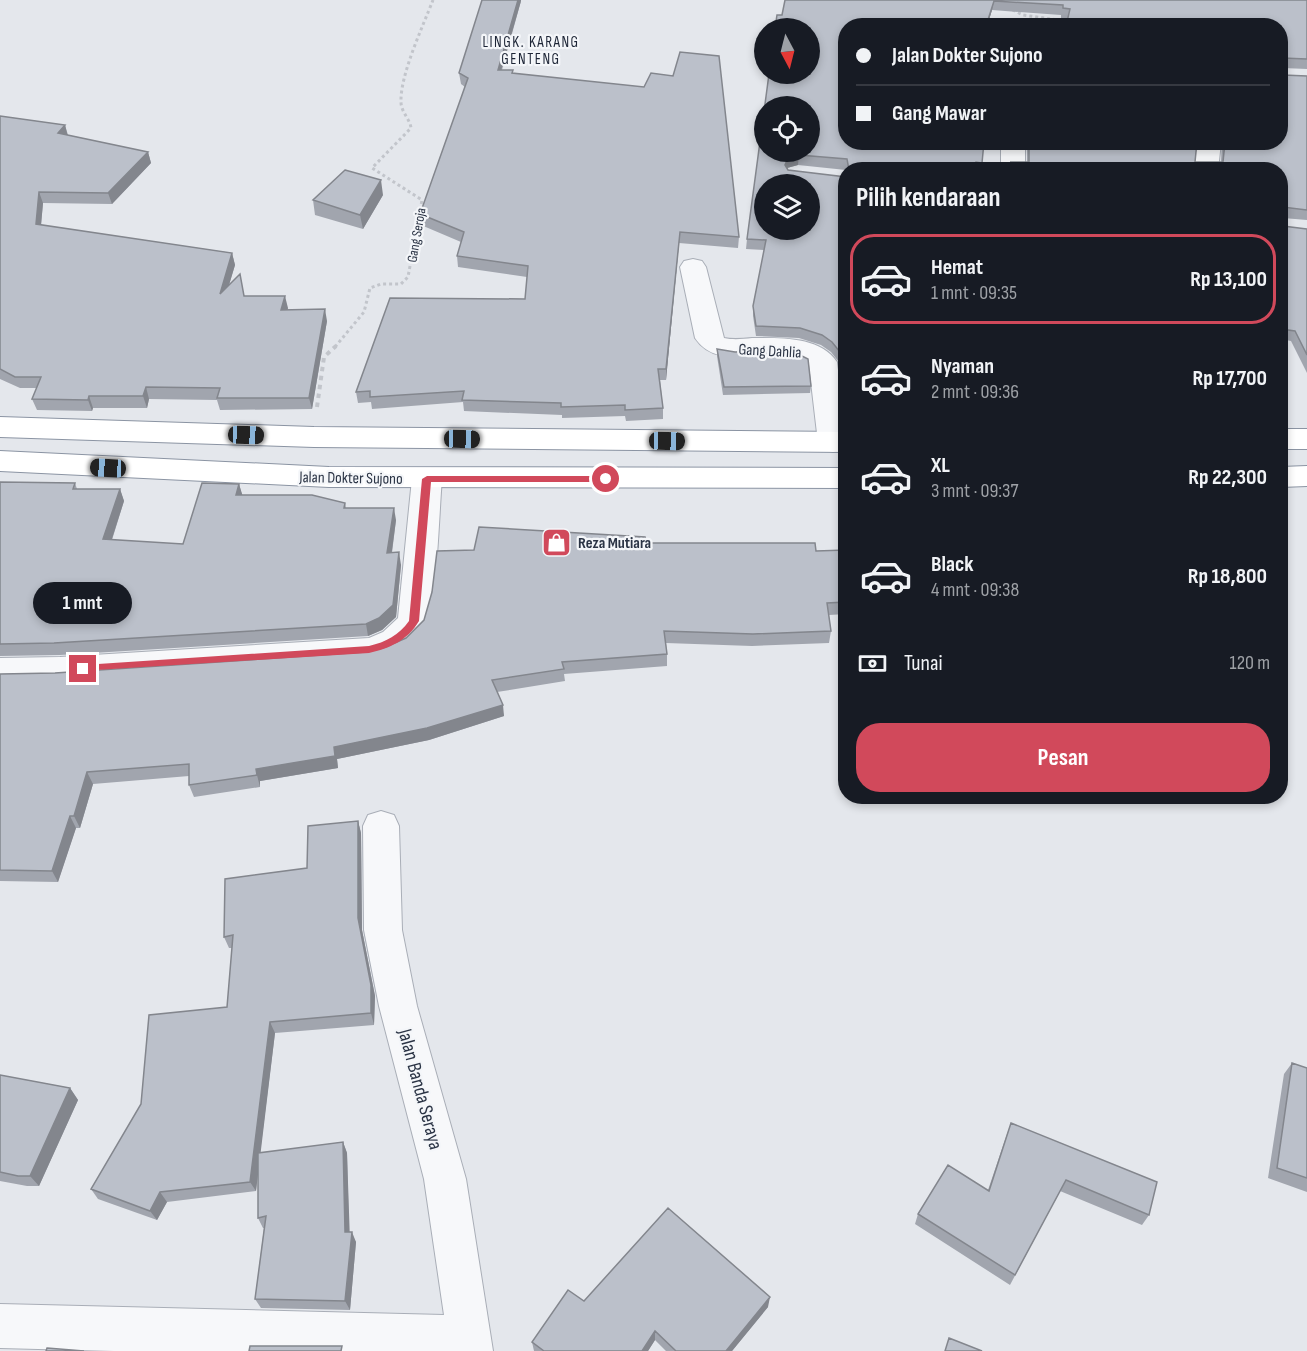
<!DOCTYPE html>
<html lang="id">
<meta charset="utf-8">
<style>
body{margin:0;font-family:"Sofia Sans Condensed",sans-serif;background:#242831;color:#f1f3f6;height:100vh;display:flex;flex-direction:column;font-size:22px;white-space:nowrap}
*{box-sizing:border-box;margin:0}
p{font-size:20px;color:#9ea1a6}
.icon{flex:none;width:33px;height:33px;fill:none;stroke:currentColor;stroke-width:2;stroke-linecap:round;stroke-linejoin:round}
.map{position:relative;flex:1;overflow:hidden}
.side{position:absolute;left:838px;top:162px;width:450px;height:642px;display:flex;flex-direction:column;background:#171b24;border-radius:24px;box-shadow:0 3px 9px #0003}
.side>*{flex:none}
.guide{position:absolute;left:838px;top:18px;width:450px;height:132px;border-radius:24px;box-shadow:0 3px 9px #0003;display:grid;align-content:center;height:132px;padding:0 18px;background:#171b24}
.needle{width:39px;rotate:173deg}
.buttons{position:absolute;left:754px;top:18px;display:grid;gap:12px}
.buttons a{display:grid;place-items:center;width:66px;height:66px;border-radius:50%;background:#171b24;box-shadow:0 3px 9px #0003;font-size:30px}
.end{position:absolute;width:27px;height:27px;margin:-14px;border:8px solid #d1495b;background:#fff;box-shadow:0 0 0 3px #fff}
.from{border-radius:50%}
.bubble{position:absolute;height:42px;border-radius:21px;background:#171b24;box-shadow:0 3px 9px #0003;font-size:20px;font-weight:700;line-height:42px;text-align:center}
.car{position:absolute;width:18px;height:36px;margin:-18px -9px;border-radius:8px;box-shadow:0 0 4px 2px #0007;background:linear-gradient(#222 24%,#8ab4d8 0 40%,#222 0 76%,#8ab4d8 0 86%,#222 0)}
.guide b{display:flex;align-items:center;gap:21px;height:57px;font-size:22px}
.guide b+b{border-top:2px solid #363941}
.guide i{width:15px;height:15px;background:#f1f3f6}
ul{padding:0;list-style:none}
li{display:flex;align-items:center;gap:18px;height:90px;margin:0 12px 9px;padding:0 6px;border:3px solid transparent;border-radius:24px}
li div{flex:1}
li b{display:block;font-size:22px}
li em{font-style:normal;font-weight:700}
li.selected{border-color:#d1495b}
li>.icon{width:54px;height:54px;stroke-width:1.5}
h2{padding:0 18px;font-size:27px;line-height:72px}
.pay{display:flex;align-items:center;gap:15px;height:66px;padding:0 18px;font-size:22px}
.pay p{margin-inline-start:auto}
.button{display:flex;gap:12px;margin-top:auto;padding:12px 18px}
.button a{flex:1;height:69px;border-radius:24px;background:#d1495b;color:#fff;font-size:24px;font-weight:700;line-height:69px;text-align:center}
.map>svg:first-child{display:block}
</style>
<div class="map">
<svg width="1307" height="1351" viewBox="0 0 1307 1351">
<rect width="100%" height="100%" fill="#e4e7ec"/>
<g fill="none" stroke-linecap="round" stroke-linejoin="round">
<defs>
<path id="street" d="M1001,142H1025V170H1001Z
M1197,142H1221L1218,170H1194Z
M693,259L702,261L706,267L724,338C733,340 743,339 752,338C780,338 820,336 837,362L846,435L843,449L833,452L823,449L818,442L809,365C777,339 721,377 695,338L680,267L684,261Z
M427,469L437,472L442,479C439,508 437,612 424,631C412,650 390,657 369,662L60,683L0,684V658L60,657L369,638L383,632L398,618L412,479L417,472Z
M381,811L394,815L399,826L402,930L417,1006L466,1179L493,1351H114L0,1348V1304L444,1315L424,1179L379,1006L364,930L363,826L368,815Z"/>
<path id="highway" d="M0,417L314,427L846,432V452L314,447L0,437Z
M1281,429H1307V449H1281Z
M0,451L329,467L846,468V488L329,487L0,471Z
M1307,466V486L1281,487V467Z"/>
</defs>
<use href="#street" stroke="#a9aeb7" stroke-width="2"/>
<use href="#highway" stroke="#8b94a3" stroke-width="2"/>
<path stroke="#c2c5cb" stroke-width="3" stroke-dasharray="3 3" stroke-linecap="butt" d="M1009,0V8L1023,15L1072,22
M335,347L364,312L370,288L381,284H401L408,277L422,200L372,168L411,128C410,119 401,112 401,102C400,75 423,26 433,0"/>
<path stroke="#c2c5cb" stroke-width="4" stroke-dasharray="4.5 4.5" stroke-linecap="butt" d="M317,407L324,357L336,346"/>
<use href="#street" fill="#f7f8fa" fill-rule="evenodd"/>
<use href="#highway" fill="#fff" fill-rule="evenodd"/>
</g>
<path fill="#a1a5ae" d="M785,0H1307V69L1283,68V75L1307,76V220L1283,218V226L1307,229V373L1291,341L1281,339V170H1008L1010,162H1027V142H1197L1195,162H1221L1222,142H1281V26L1067,19L1061,18V15L992,10L987,26H846L982,163L981,170H846L798,165L787,168L788,170L846,177V416L839,362L831,352L821,345L799,338L756,336L753,316V306L764,250L746,249L747,239Z
M521,1L502,70L513,73L739,237L738,248L679,243L666,380H660L663,408V419L626,421L625,416L562,418V415L464,411L463,402L372,409L371,402L358,403L356,392L525,299L527,277L458,267L457,256L461,242L421,225L420,214L465,87L461,84L459,73Z
M0,116L65,125L68,135L148,152L151,163L112,204L43,203L41,225L232,253L235,265L229,285L245,296L288,308L287,310L327,321L312,409L220,410L217,400L149,399L147,408H93L92,411L37,410L32,399L37,388H20L0,379Z
M383,195L363,229L315,215L313,200Z
M717,349L811,386L810,393L723,395L717,356Z
M0,482L75,483L77,489H120L124,501L112,540L183,544L239,484L242,495L345,503L346,508L396,520L392,553L401,565L396,617L382,630L368,636L60,655L0,656Z
M645,543L816,551L846,550V614L829,615L831,631L829,643L752,646L666,643L667,654V666L564,674L565,681L497,692L504,716L429,740L337,759L338,768L260,781V787L194,797L189,785V776L93,784L80,828H76L58,882L0,881V674L55,673L366,652L383,648Z
M358,821L361,833L362,930L375,996L374,1025L275,1033L260,1153L343,1142L347,1153L349,1232L356,1242L350,1310L261,1308L255,1299L264,1228H263L258,1218V1171L256,1191L167,1202L157,1220L98,1199L91,1189L227,1007L232,948H229L224,937L307,868Z
M1292,1063L1307,1068V1192L1268,1178L1284,1074Z
M0,1075L70,1088L78,1100L39,1186H27L0,1181Z
M1011,1123L1149,1215L1142,1225L1060,1191L1010,1285L915,1224L918,1214L988,1190L1007,1134Z
M584,1301L768,1307L732,1351H666L655,1340L648,1351H534L532,1342Z"/>
<path fill="#83868d" d="M518,0H521V1L498,81V70Z
M994,1L992,10L987,26H986Z
M65,125L68,137L58,133Z
M148,152L151,163L112,204L108,193Z
M799,155L798,165L787,168L784,175L785,165L788,158Z
M381,180L383,195L363,229L360,215Z
M39,192L43,203L40,236L36,224Z
M680,232L679,243L666,380V369Z
M232,253L235,265L223,305L220,294Z
M285,296L288,308L284,321L281,310Z
M325,309L327,321L312,409L309,398Z
M146,387L149,399L147,408L143,396Z
M89,396L93,408L92,411L88,400Z
M239,484L243,497L236,495Z
M120,489L124,501L108,551L103,539Z
M394,508L396,520L390,565L387,553Z
M399,552L401,565L396,617L382,630L368,636L366,624Z
M503,705L504,716L429,740L337,759L338,768L260,781V787L257,775L256,769L334,747Z
M87,772L93,784L80,828L74,816Z
M70,816L76,828L58,882L52,871Z
M358,821L361,833L362,930L375,996L374,1025L371,1013L358,918Z
M270,1022L275,1033L256,1191L250,1182Z
M70,1088L78,1100L39,1186L30,1176Z
M343,1142L347,1153L350,1242L345,1232Z
M160,1192L167,1202L157,1220L150,1211Z
M352,1232L356,1242L350,1310L345,1301Z
M770,1297L768,1307L732,1351H726Z
M655,1331V1340L648,1351H642Z"/>
<path fill="#bbc0ca" stroke="#83868d" stroke-width="1.5" fill-rule="evenodd" d="M482,0H518L498,70H513L512,73L644,87L651,73L673,76L680,52L719,56L739,237L680,232L666,369H658L663,408L625,410V405L561,407V403L462,400L464,391L370,397V391L356,392L390,298L525,299L528,266L457,256L464,232L420,214L468,78L459,73Z
M785,0H1307V59L1283,58V75L1307,76V210L1283,207V226L1307,229V355L1295,331L1281,329V170H1034V165L1010,162H1029V142H1197L1195,162H1223L1225,142H1281V26H1066L1070,9L1063,8V5L994,1L986,26H846V142H984L982,163L976,162L975,170H849L847,159L799,155L788,158L785,165L788,170L846,177V396L840,352L832,342L822,335L800,328L756,326L753,306L766,240L747,239L769,74H810V28H775L777,15H782ZM765,106H810V152H765ZM765,184H810V230H765Z
M0,116L65,125L58,133L148,152L108,193L39,192L36,224L232,253L220,294L240,274L244,296H285L281,310L325,309L309,398H217L220,388L146,387L143,396H89L88,400L32,399L41,377H15L0,369Z
M345,170L381,180L360,215L313,200Z
M717,349L735,352L782,350L796,353L808,359L811,386L724,387Z
M0,482L75,483L73,489H120L103,539L183,544L202,483L239,484L236,495H312L345,503L344,508H394L387,553L399,552L393,605L379,618L366,624L54,643L0,644Z
M479,527L645,537V543H815L816,551L846,550V602L827,603L831,631L753,634L664,631L667,654L562,662L564,669L492,680L503,705L427,728L334,747L335,756L256,769L257,775L189,785V764L87,772L74,816H70L52,871L0,870V674L55,673L366,652L383,648L406,638L424,620L432,592L437,551L474,550Z
M358,821V918L371,985V1013L270,1022L250,1182L160,1192L150,1211L91,1189L141,1104L149,1015L227,1007L233,935L224,937L225,879L307,868L308,826Z
M1292,1063L1307,1068V1178L1277,1168Z
M0,1075L70,1088L30,1176H18L0,1172Z
M1011,1123L1157,1182L1149,1215L1066,1180L1015,1275L918,1214L948,1165L989,1191Z
M343,1142L345,1232H352L345,1301L255,1299L266,1216L258,1218V1153Z
M668,1208L770,1297L726,1351H676L655,1331L642,1351H544L532,1342L568,1290L584,1301Z
M949,1338L982,1351H945Z
M250,1346H342L341,1351H249Z
M47,1348L84,1351H46Z"/>
<path fill="#d1495b" d="M427,476H606L611,479L606,482H431L419,621C407,641 390,648 369,653L80,671V666L83,665L369,646C386,642 399,635 409,621L422,479Z"/>
<defs>
<symbol id="shop-square" viewBox="-11 -11 22 22"><rect x="-9" y="-9" width="18" height="18" rx="4" fill="#d1495b" stroke="#f4f6f9"/><path d="M-5-2.5h2.3a2.7 3.5 0 0 1 5.4 0H5L5.5 6h-11ZM-1.5-2.5h3a1.5 2.3 0 0 0-3 0Z" fill="#fff"/></symbol>
</defs>
<g fill-rule="evenodd">
<use href="#shop-square" x="540" y="526" width="33" height="33"/>
</g>
<g text-anchor="middle" stroke-width="4.5" stroke-linejoin="round" paint-order="stroke">
<g font-size="14" fill="#2b3445" stroke="#f4f6f9">
<text transform="translate(416 235) rotate(-80)" y="5">Gang Seroja</text>
</g>
<g font-size="15" letter-spacing="1.5" fill="#1d2536" stroke="#f4f6f9">
<text x="531" y="47">LINGK. KARANG<tspan x="531" dy="17">GENTENG</tspan></text>
</g>
<g font-size="16" fill="#2b3445" stroke="#f4f6f9">
<text transform="translate(770 350) rotate(3)" y="6">Gang Dahlia</text>
<text transform="translate(351 477) rotate(1)" y="6">Jalan Dokter Sujono</text>
</g>
<g font-size="16" font-weight="bold" fill="#2b3445" stroke="#f4f6f9" text-anchor="start">
<text x="578" y="548">Reza Mutiara</text>
</g>
<g font-size="20" fill="#2b3445" stroke="#f4f6f9">
<text transform="translate(421 1089) rotate(75)" y="7">Jalan Banda Seraya</text>
</g>
</g>
</svg>
<div class="buttons">
<a><svg class="needle" viewBox="-14 -14 28 28"><path d="M0-13l5 13h-10z" fill="#e53935"/><path d="M0 13l5-13h-10z" fill="#9ea1a6"/></svg></a>
<a><svg class="icon" aria-label="locate" viewBox="0 0 24 24"><circle cx="12" cy="12" r="6"/><path d="M12 2v4M12 18v4M2 12h4M18 12h4"/></svg></a>
<a><svg class="icon" aria-label="layers" viewBox="0 0 24 24"><path d="M12 4l9 5-9 5-9-5zM3 14l9 5 9-5"/></svg></a>
</div>
<i class="end from" style="left:606px;top:479px"></i>
<i class="end" style="left:83px;top:669px"></i>
<div class="bubble" style="left:33px;top:582px;width:99px">1 mnt</div>
<i class="car" style="left:246px;top:435px;rotate:92deg"></i>
<i class="car" style="left:462px;top:439px;rotate:91deg"></i>
<i class="car" style="left:667px;top:441px;rotate:91deg"></i>
<i class="car" style="left:108px;top:468px;rotate:273deg"></i>
<div class="guide">
<b><i class="from"></i>Jalan Dokter Sujono</b>
<b><i></i>Gang Mawar</b>
</div>
<section class="side">
<h2>Pilih kendaraan</h2>
<ul>
<li class="selected"><svg class="icon" aria-label="car" viewBox="0 0 24 24"><path d="M5 17H2v-5l4-1 3-4h7l3 4 3 1v5h-3M9 17h6M6 11h13"/><circle cx="7" cy="17" r="2"/><circle cx="17" cy="17" r="2"/></svg><div><b>Hemat</b><p>1 mnt · 09:35</p></div><em>Rp 13,100</em></li>
<li><svg class="icon" aria-label="car" viewBox="0 0 24 24"><path d="M5 17H2v-5l4-1 3-4h7l3 4 3 1v5h-3M9 17h6M6 11h13"/><circle cx="7" cy="17" r="2"/><circle cx="17" cy="17" r="2"/></svg><div><b>Nyaman</b><p>2 mnt · 09:36</p></div><em>Rp 17,700</em></li>
<li><svg class="icon" aria-label="car" viewBox="0 0 24 24"><path d="M5 17H2v-5l4-1 3-4h7l3 4 3 1v5h-3M9 17h6M6 11h13"/><circle cx="7" cy="17" r="2"/><circle cx="17" cy="17" r="2"/></svg><div><b>XL</b><p>3 mnt · 09:37</p></div><em>Rp 22,300</em></li>
<li><svg class="icon" aria-label="car" viewBox="0 0 24 24"><path d="M5 17H2v-5l4-1 3-4h7l3 4 3 1v5h-3M9 17h6M6 11h13"/><circle cx="7" cy="17" r="2"/><circle cx="17" cy="17" r="2"/></svg><div><b>Black</b><p>4 mnt · 09:38</p></div><em>Rp 18,800</em></li>
</ul>
<div class="pay"><svg class="icon" aria-label="cash" viewBox="0 0 24 24"><path d="M3 7h18v10H3z"/><circle cx="12" cy="12" r="2"/></svg>Tunai<p>120 m</p></div>
<div class="button"><a>Pesan</a></div>
</section>
</div>
